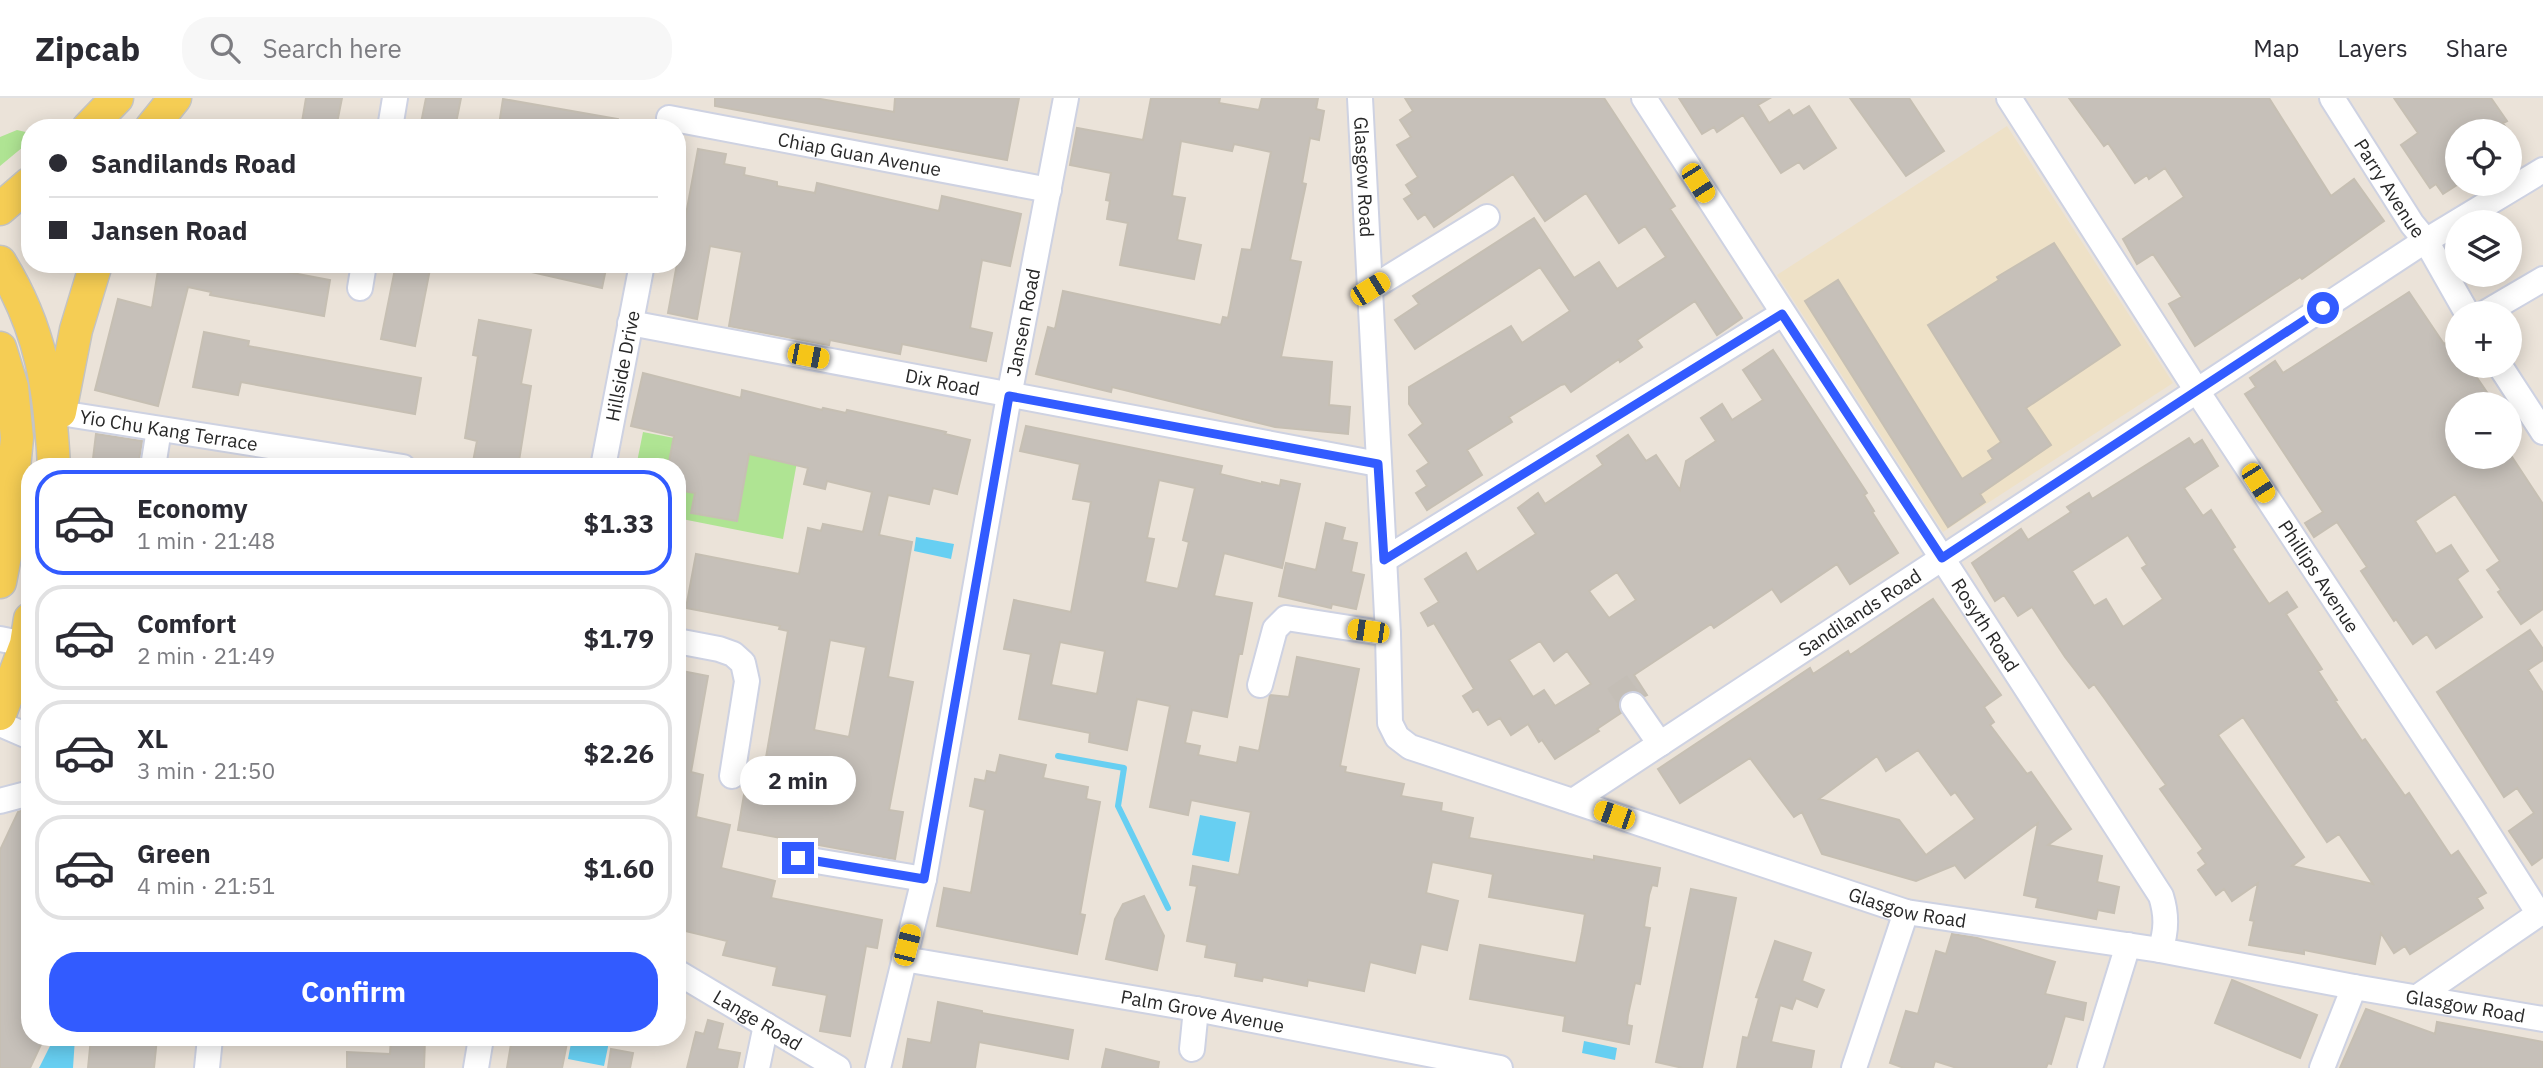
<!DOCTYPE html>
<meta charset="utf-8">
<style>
body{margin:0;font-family:"IBM Plex Sans",sans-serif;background:#f7f7f7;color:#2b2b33;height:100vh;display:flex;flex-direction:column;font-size:26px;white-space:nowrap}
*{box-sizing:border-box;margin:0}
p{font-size:23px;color:#7c7c81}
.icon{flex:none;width:38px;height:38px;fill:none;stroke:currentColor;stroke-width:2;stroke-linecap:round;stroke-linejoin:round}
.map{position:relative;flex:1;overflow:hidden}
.drawer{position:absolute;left:21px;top:360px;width:665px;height:588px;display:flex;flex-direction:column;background:#fff;border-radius:28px;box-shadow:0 4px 18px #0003}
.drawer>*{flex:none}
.guide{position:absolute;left:21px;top:21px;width:665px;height:154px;border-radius:28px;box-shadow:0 4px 18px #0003;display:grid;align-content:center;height:154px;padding:0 28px;background:#fff}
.controls{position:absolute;left:2445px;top:21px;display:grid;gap:14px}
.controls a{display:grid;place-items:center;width:77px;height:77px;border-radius:50%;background:#fff;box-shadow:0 4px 18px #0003;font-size:35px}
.end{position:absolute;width:32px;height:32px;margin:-16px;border:9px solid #325bff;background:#fff;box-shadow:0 0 0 4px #fff}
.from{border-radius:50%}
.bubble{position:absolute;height:49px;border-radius:24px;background:#fff;box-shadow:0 4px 18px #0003;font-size:23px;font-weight:700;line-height:49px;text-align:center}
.car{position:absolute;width:21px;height:42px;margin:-21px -10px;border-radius:9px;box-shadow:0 0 5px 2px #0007;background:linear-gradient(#f5c518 24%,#345 0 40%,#f5c518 0 76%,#345 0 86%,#f5c518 0)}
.guide b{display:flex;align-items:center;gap:24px;height:66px;font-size:26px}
.guide b+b{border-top:2px solid #e1e1e2}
.guide i{width:18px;height:18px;background:#2b2b33}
ul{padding:12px 0 0;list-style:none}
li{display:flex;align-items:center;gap:21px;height:105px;margin:0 14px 10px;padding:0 14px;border:4px solid #e1e1e2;border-radius:28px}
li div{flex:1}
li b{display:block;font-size:26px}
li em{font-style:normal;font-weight:700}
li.selected{border-color:#325bff}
li>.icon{width:63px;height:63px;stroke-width:1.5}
.button{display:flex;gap:14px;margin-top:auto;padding:14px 28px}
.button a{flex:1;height:80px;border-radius:28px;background:#325bff;color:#fff;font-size:28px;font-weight:700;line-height:80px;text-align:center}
header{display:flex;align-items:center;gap:42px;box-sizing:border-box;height:98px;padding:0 35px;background:#fff;border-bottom:2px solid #e1e1e2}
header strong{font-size:33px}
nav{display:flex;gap:38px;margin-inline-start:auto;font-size:24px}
.search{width:490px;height:63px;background:#f7f7f7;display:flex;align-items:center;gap:18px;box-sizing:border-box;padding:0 24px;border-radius:28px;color:#7c7c81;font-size:26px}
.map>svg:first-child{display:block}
</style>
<header>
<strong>Zipcab</strong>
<div class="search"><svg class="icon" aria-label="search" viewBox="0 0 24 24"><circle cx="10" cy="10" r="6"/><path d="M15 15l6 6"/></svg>Search here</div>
<nav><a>Map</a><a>Layers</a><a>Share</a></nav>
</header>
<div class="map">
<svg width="2543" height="970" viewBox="0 0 2543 970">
<rect width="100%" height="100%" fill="#ebe3d9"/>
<path fill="#eee1c7" d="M2007,28L2173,285L1943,434L1777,177Z"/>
<path fill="#afe493" d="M17,32L30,35L29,44L0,68V39Z
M643,334L797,364L783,441L677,420V369H636Z"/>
<path fill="#67cff2" d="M916,439L954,446L951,461L914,453Z
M1200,717L1236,724L1229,764L1192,757Z
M54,940H75L73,970H39Z
M572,940L609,944L604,968L568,961Z
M1584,943L1617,950L1615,962L1582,955Z"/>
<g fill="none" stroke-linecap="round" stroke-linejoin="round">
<path stroke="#67cff2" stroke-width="6" d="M1058,658L1124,670L1118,708L1168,810"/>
</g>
<path fill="#c6c0b9" stroke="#c6bfb3" stroke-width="2" fill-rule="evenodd" d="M306,0H342L336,30H301Z
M426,0H461L455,30H420Z
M715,0H815L894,14L895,0H1019L1007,62L715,8Z
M1151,0H1220L1219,5L1259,12L1262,0H1318L1316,11L1324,13L1319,42L1310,40L1302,85L1306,86L1290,162L1301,164L1281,259L1332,264L1329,307L1350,309L1348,336L1275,329L1112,289L1111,294L1036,276L1048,229L1055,231L1063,193L1221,227L1223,219L1228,220L1242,151L1251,152L1271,54L1234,46L1232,53L1181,43L1172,98L1185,100L1177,142L1201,147L1194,181L1120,167L1128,125L1107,121L1110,103L1106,102L1111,75L1070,67L1077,30L1143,42Z
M1405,0H1604L1675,108L1670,111L1742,220L1717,237L1695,203L1637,242L1642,249L1620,264L1619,261L1571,294L1565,286L1561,287L1509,319L1512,324L1467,352L1482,377L1427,412L1416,395L1427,388L1417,373L1429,365L1409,337L1423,326L1409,306V289L1511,228L1522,245L1570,213L1540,169L1415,251L1395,222L1419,206L1413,198L1534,120L1574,180L1599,164L1617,191L1666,159L1645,128L1619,145L1586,95L1545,123L1513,76L1434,129L1425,116L1418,121L1404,101L1412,96L1406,87L1418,79L1397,47L1411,39L1400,22L1413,13Z
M1679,0H1770L1758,7L1769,25L1789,12L1793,18L1809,8L1836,50L1804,71L1799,64L1781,75L1743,17L1717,34L1714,29L1702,36Z
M1850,0H1909L1944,53L1906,78Z
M2069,0H2269L2331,98L2354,81L2384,123L2302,181L2300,179L2195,248L2169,206L2182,199L2153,156L2137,166L2123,141L2184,99L2165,70L2149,81L2147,77L2135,85L2108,45L2104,48Z
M2394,0H2491L2507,23L2503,25L2508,33H2457V87L2443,96L2436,86L2430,90L2401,47L2418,35Z
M503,1L618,21V30H513L499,27Z
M698,51L726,56L724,66L745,70L744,77L777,84V88L815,95L817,85L939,113L942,98L1021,116L1010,168L982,162L970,230L992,235L986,263L902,246L900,256L830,242L829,247L729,228L742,154L710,148L697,221L668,215Z
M2054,145L2120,247L2026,310L2051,347L1980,396L1985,404L1948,429L1805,203L1838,182L1962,381L1993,361L1988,353L2001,344L1928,227L1999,182L1997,179Z
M159,166H244L330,182L324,218L210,197L211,194L188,189L158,308L95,292L118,201L152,210Z
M396,166H431L415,248L381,241Z
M528,166H607L602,190L527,173Z
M2409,194L2444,246L2457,237V268H2469L2495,306H2457V359H2512L2543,406V511L2521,526L2498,494L2501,492L2487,472L2500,463L2455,396L2415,423L2436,456L2451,447L2468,473L2457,481L2482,519L2436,550L2427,536L2413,546L2396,521L2394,523L2361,473L2367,469L2337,424L2314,439L2305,425L2323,414L2245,296L2256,289L2250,280L2275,263L2283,275Z
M479,222L531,232L521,286L531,288L518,369H472L477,343L465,340L478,258L473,257Z
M204,234L249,243L248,248L421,280L415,316L241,284L238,297L193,289Z
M1773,252L1867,395L1864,397L1874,413L1872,414L1898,455L1850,486L1837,466L1781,504L1772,491L1714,530L1711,526L1634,577L1647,597L1645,598L1632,592L1624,595L1618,608L1621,615L1597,631L1599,633L1555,661L1542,642L1539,644L1528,626L1511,637L1500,620L1488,627L1478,611L1473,614L1463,598L1474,591L1434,525L1428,528L1421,515L1439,504L1425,481L1466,455L1477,474L1536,436L1518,410L1538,395L1545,406L1603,367L1597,358L1628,337L1646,363L1656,357L1680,392L1686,363L1716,343L1701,320L1722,306L1732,322L1763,302L1743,272ZM1617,474L1636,502L1609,520L1589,493ZM1540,543L1554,563L1567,553L1591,586L1555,608L1544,592L1533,599L1509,562Z
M643,275L741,300L742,292L822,312L823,310L846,315L847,312L946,334L945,336L970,342L957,396L933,390L929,406L888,397L879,437L912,444L888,579L913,584L889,712L903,714L895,761L738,732L746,685L761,688L788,533L779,531L780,528L686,510L696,456L799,476L808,430L821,433L823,426L863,434L872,394L827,383L825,391L804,386L808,370L749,356L737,423L691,415L695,395L677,392V369H668L674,338L631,328ZM830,542L866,549L849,639L814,632Z
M1026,328L1222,368L1220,376L1262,386V384L1280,388L1281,382L1300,386L1282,470L1224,455L1214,498L1252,505L1242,556H1239L1227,619L1192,612L1185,645L1200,648L1198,657L1237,665L1240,649L1259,653L1270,597L1289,599L1297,559L1359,571L1340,668L1346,669L1345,674L1404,686L1401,698L1442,705L1441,713L1473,720L1469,740L1594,762V758L1660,770L1657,788L1652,787L1649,797L1644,829L1650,830L1640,886L1635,885L1628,917L1627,927L1632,928L1629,946L1563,933L1565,918L1470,901L1480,847L1576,865L1582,834L1585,816L1489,799L1493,776L1432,764L1426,795L1458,803L1447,852L1421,846L1415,875L1370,864L1364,893L1308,882L1307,888L1263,879L1262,883L1235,878L1237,865L1205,859L1207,847L1187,843L1197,788L1190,787L1193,768L1239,777L1251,714L1191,702L1188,717L1150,709L1170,608L1137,601L1127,652L1089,644L1090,635L1019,621L1031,556L1004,551L1014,502L1071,514L1091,404L1073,401L1080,366L1020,353ZM1159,382L1195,390L1183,442L1189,444L1178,491L1145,484L1154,441L1147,440ZM1060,544L1105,553L1097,596L1051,587Z
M96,336L142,343L138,369H92Z
M2189,340L2194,347L2202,342L2218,368L2184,390L2203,418L2211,412L2235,449L2232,451L2269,506L2287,494L2297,509L2286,516L2322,571L2318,573L2337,602L2335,603L2362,643L2365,641L2405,698L2409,695L2451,758L2458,753L2486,795L2477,800L2483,810L2410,856L2405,848L2394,855L2381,835L2375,866L2304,852V856L2249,847L2254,823L2250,822L2258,785L2232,803L2224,791L2216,797L2198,772L2206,766L2198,755L2203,751L2160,691L2166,687L2105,601L2094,586L2089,590L2065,559L2032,509L2018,518L2004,497L1995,503L1972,465L2021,431L2028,442L2071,414L2067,409L2089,395L2092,401ZM2128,437L2147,467L2142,470L2163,501L2123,529L2106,501L2094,508L2072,473ZM2243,619L2327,744L2339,736L2373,786L2292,768L2304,759L2218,637Z
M1326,425L1345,430L1342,442L1357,445L1351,474L1364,477L1356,511L1332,506L1331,510L1279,498L1286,465L1316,472Z
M1933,501L2001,597L1984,609L1994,624L1990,627L2027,676L2031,674L2071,731L2048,747L2102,758L2097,784L2119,789L2114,815L2098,812L2096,821L2036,809L2038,800L2024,797L2038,725L1965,780L1955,767L1916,783L1822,756L1802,714L1794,719L1750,660L1680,705L1658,671L1810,570L1813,576L1848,553L1850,557ZM1918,652L1951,697L1955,694L1975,721L1926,757L1899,722L1819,701L1877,658L1886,673Z
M2530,532L2543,551V562L2528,572L2543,595V759L2532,767L2509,733L2534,715L2517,690L2504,699L2437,594Z
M682,573L708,578L691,674L703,677L696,719L730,727L721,770L775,783L771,800L882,822L877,850L866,848L850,938L820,933L827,897L773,887L777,869L723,857L727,843L677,831V602Z
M1000,657L1046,667L1043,680L1088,689L1086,701L1100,704L1080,816L1085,817L1077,856L937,828L944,790L971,795L985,712L970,708L975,681L985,683L987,673L996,675Z
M30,710V940H44L30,970H0V752L18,714Z
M1691,791L1736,800L1702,970H1683L1656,964Z
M1144,798L1164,838L1157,872L1106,861L1115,821L1123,806Z
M1952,836L1977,840L2055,864L2045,896L2086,905L2083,922L2065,918L2051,966L2048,965L2046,970H1957L1935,963L1933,970H1904L1890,965L1906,913L1918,916L1936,853L1946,856Z
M1775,843L1811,855L1802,883L1824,892L1817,909L1796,900L1792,911L1780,907L1771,944L1814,953L1811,970H1737L1743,939L1748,940L1759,900L1756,899Z
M2232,882L2317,917L2300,960L2215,925Z
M938,904L982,913V915L1073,932L1068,961L979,944L975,970H903L908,941L931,945Z
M2366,911L2435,936L2437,924L2543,944V970H2340Z
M708,922L723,926L717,951L740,955L737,970H687L696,934L704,936Z
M91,940H157L154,970H88Z
M391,940H425L424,970H347V954L390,956Z
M512,940L545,945L546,940H568L562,970H507Z
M611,951L633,955L630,970H608Z
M1106,951L1159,964L1158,970H1102Z"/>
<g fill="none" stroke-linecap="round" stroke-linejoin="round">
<path stroke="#c4beb6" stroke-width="24" stroke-dasharray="24 12" stroke-linecap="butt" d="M1617,584L1633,607"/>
<defs>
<g id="minor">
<path id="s1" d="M1360,0L1388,536L1390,625L1397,639L1410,649L1906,814L2160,852L2354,889L2543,921"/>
<path id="s2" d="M1644,0L2161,798C2167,817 2167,833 2160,852"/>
<path id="s3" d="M2009,0L2201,299L2473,712L2539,816"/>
<path id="s4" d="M2332,0L2412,126L2426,143L2467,215"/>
<path id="s5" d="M669,20L1049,92"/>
<path d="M390,30L395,0"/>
<path d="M360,190L364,166"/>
<path d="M1370,191L1487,119"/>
<path d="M2485,215L2543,181"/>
<path id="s6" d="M630,225L1378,366"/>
<path d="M2500,268L2543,334"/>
<path id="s7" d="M60,315L403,369"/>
<path d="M153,369L159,331"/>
<path id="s8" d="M603,369L642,166"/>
<path d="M1384,462L1782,216"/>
<path d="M0,541L30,547"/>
<path d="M677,543L719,551L733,556L743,565L747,583L732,678"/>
<path d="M1260,587L1275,531L1286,520L1388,536"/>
<path d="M1633,607L1660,646"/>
<path d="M0,626L30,639"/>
<path d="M0,703L30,695"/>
<path id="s9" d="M1573,703L2414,150L2543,72"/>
<path d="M798,760L924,781"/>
<path id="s10" d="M904,861L1196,911L1500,970"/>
<path id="s11" d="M677,874L838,970"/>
<path d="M2419,898L2543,813"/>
<path d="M1192,951L1196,911"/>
<path d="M207,970L210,940"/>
<path d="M476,970L481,940"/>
<path d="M757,970L766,927"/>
<path id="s12" d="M878,970L924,781L1007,309L1066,0"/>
<path d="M1854,970L1906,814"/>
<path d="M2090,970L2128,847"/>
<path d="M2322,970L2354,889"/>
</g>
<path id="major" d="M88,30L117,0
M151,30L175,0
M0,111L30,85
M0,164C42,232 50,291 54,369
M0,250L12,289L17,340L5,458L0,484
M60,314L76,232L96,166
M0,616L26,546L30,521"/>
</defs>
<use href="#minor" stroke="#ced2e2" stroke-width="28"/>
<use href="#major" stroke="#c3c3c3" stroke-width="35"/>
<use href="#minor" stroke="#fff" stroke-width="24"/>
<use href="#major" stroke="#f5cd54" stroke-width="32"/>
</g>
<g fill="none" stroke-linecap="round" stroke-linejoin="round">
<path stroke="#325bff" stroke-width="9" d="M798,760L924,781L1009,298L1378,366L1384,462L1782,216L1942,460L2323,210"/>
</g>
<g text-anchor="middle" stroke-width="7" stroke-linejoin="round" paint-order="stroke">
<g font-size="19" fill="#282828" stroke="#fff">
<text dy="7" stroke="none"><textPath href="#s5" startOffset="194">Chiap Guan Avenue</textPath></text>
<text dy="7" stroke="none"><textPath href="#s1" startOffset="79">Glasgow Road</textPath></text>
<text dy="7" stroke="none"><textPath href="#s4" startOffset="107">Parry Avenue</textPath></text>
<text dy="7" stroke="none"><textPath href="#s12" startOffset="760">Jansen Road</textPath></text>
<text dy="7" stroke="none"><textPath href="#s8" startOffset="103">Hillside Drive</textPath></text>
<text dy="7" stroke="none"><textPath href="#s6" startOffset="318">Dix Road</textPath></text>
<text dy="7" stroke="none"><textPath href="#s7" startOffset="110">Yio Chu Kang Terrace</textPath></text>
<text dy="7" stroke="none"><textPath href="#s3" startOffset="570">Phillips Avenue</textPath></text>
<text dy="7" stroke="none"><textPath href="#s9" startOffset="343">Sandilands Road</textPath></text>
<text dy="7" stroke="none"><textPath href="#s2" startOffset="628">Rosyth Road</textPath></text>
<text dy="7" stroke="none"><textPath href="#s1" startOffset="1181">Glasgow Road</textPath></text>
<text dy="7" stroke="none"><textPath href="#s1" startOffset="1748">Glasgow Road</textPath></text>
<text dy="7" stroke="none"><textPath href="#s10" startOffset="303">Palm Grove Avenue</textPath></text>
<text dy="7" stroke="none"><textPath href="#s11" startOffset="94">Lange Road</textPath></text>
</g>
</g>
</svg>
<div class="controls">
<a><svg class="icon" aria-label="locate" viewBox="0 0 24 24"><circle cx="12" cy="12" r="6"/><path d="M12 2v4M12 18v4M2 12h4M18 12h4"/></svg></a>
<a><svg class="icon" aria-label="layers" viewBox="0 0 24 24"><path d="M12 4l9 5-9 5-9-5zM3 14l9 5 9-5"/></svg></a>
<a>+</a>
<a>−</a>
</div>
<i class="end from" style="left:2323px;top:210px"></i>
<i class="end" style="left:798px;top:760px"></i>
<div class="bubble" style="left:740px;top:658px;width:116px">2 min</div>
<i class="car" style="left:1698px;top:85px;rotate:147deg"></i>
<i class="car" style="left:1370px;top:191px;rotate:58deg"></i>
<i class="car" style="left:808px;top:258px;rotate:101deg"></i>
<i class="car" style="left:2258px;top:385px;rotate:147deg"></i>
<i class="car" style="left:1368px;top:533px;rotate:278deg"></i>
<i class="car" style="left:1614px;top:717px;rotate:289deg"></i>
<i class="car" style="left:907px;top:847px;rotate:14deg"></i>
<div class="guide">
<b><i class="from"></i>Sandilands Road</b>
<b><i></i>Jansen Road</b>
</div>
<section class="drawer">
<ul>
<li class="selected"><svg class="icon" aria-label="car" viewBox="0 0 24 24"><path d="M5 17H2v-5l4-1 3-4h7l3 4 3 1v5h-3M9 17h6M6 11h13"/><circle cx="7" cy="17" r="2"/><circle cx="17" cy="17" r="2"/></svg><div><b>Economy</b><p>1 min · 21:48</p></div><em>$1.33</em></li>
<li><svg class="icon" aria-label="car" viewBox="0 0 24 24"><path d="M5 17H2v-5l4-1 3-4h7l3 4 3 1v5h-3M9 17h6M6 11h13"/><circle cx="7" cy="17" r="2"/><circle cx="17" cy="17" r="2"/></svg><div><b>Comfort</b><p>2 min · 21:49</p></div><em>$1.79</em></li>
<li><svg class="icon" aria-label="car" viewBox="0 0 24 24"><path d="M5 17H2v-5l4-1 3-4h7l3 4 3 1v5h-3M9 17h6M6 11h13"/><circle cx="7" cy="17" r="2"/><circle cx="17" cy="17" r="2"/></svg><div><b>XL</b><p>3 min · 21:50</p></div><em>$2.26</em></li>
<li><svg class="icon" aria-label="car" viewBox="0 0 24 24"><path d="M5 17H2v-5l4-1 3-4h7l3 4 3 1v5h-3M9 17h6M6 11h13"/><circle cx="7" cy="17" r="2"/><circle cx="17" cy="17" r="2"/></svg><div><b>Green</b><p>4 min · 21:51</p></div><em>$1.60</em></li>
</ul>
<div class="button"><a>Confirm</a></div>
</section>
</div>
